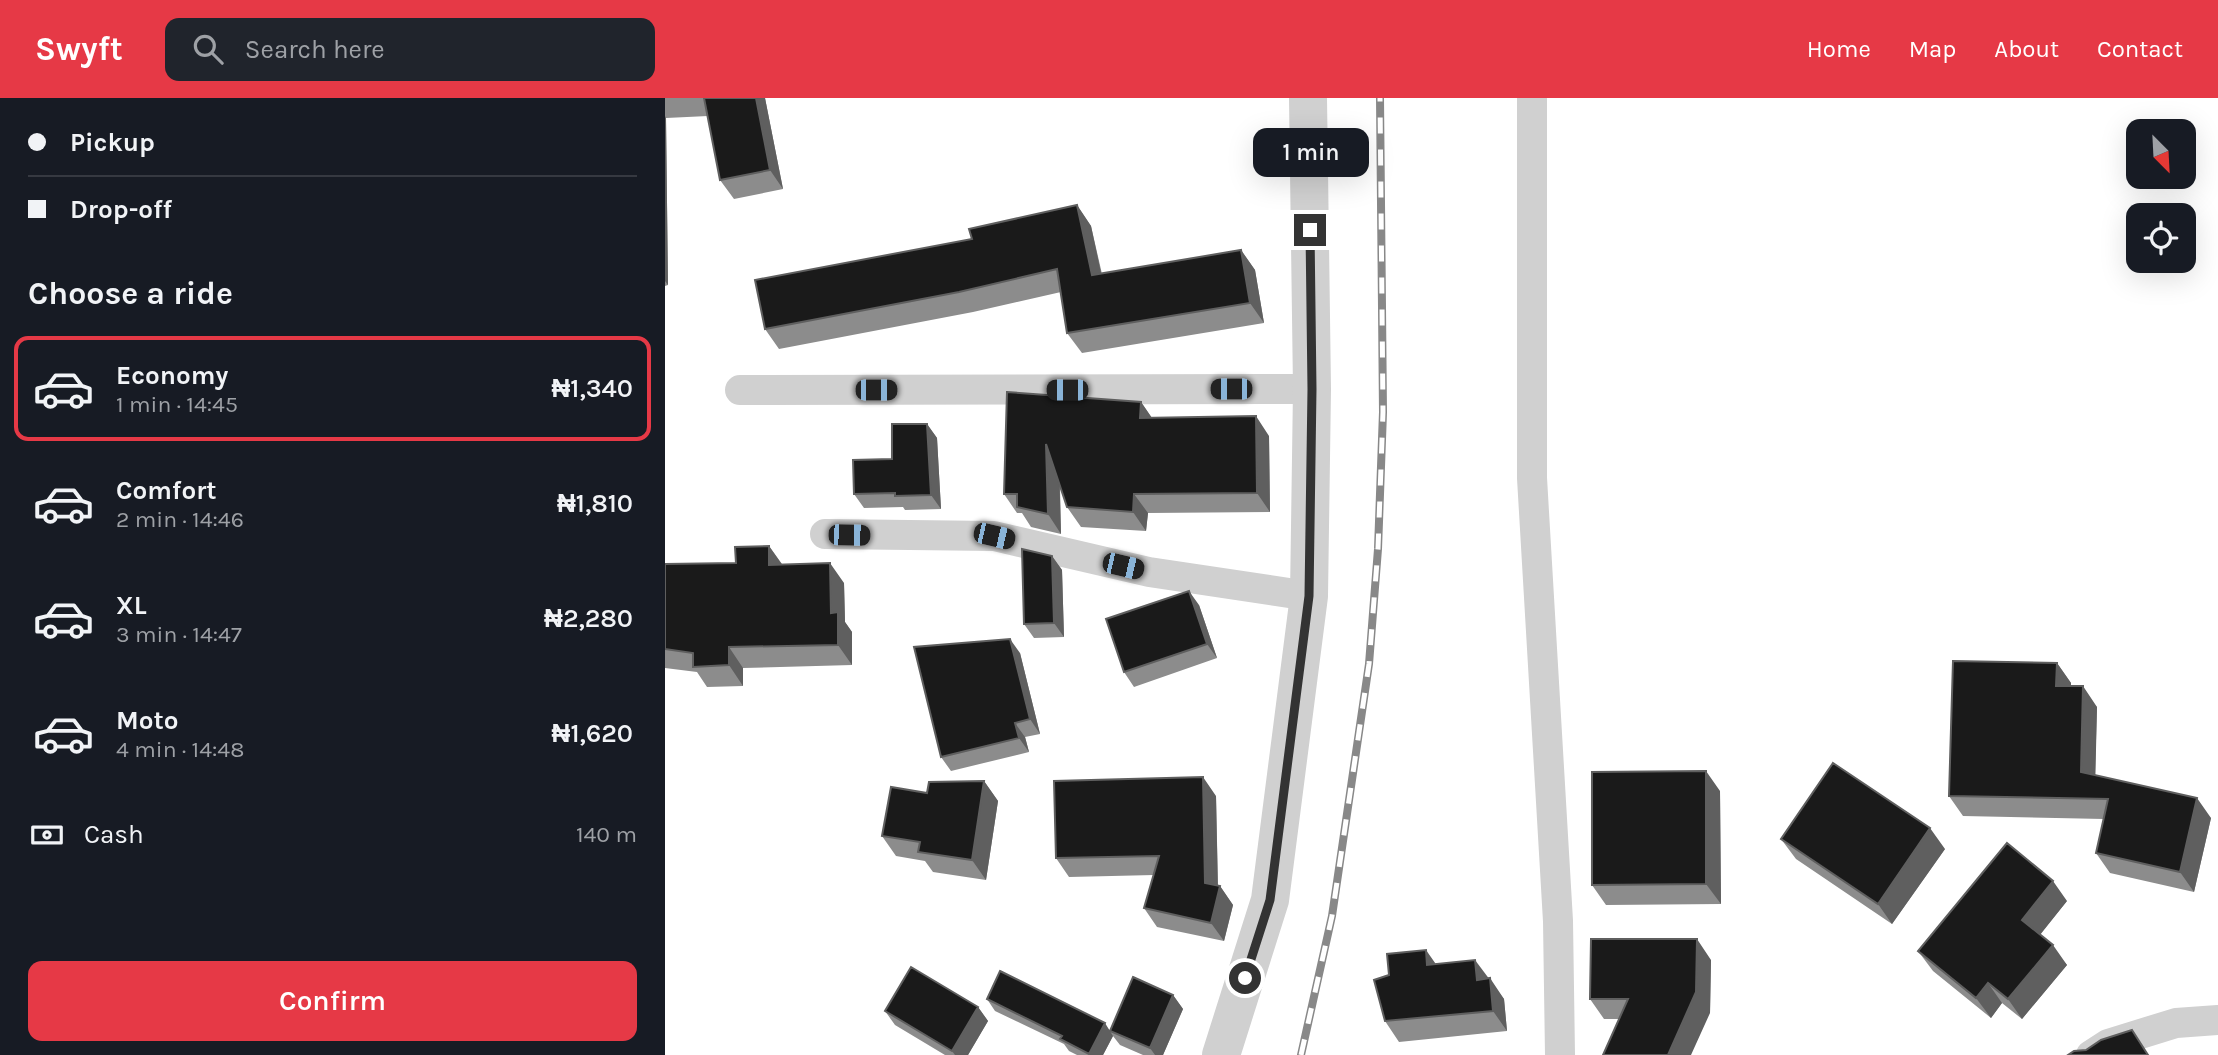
<!DOCTYPE html>
<meta charset="utf-8">
<style>
body{margin:0;font-family:Karla,sans-serif;background:#20242c;color:#f1f3f6;height:100vh;display:flex;flex-direction:column;font-size:26px;white-space:nowrap}
*{box-sizing:border-box;margin:0}
p{font-size:23px;color:#9ea1a6}
.icon{flex:none;width:38px;height:38px;fill:none;stroke:currentColor;stroke-width:2;stroke-linecap:round;stroke-linejoin:round}
.map{position:relative;flex:1;overflow:hidden}
.side{display:flex;flex-direction:column;background:#171b24;width:665px}
.side>*{flex:none}
.hud{display:grid;align-content:center;height:154px;padding:0 28px;background:#171b24}
.needle{width:46px;rotate:156deg}
.buttons{position:absolute;left:1461px;top:21px;display:grid;gap:14px}
.buttons a{display:grid;place-items:center;width:70px;height:70px;border-radius:14px;background:#171b24;box-shadow:0 7px 28px #0002;font-size:35px}
.end{position:absolute;width:32px;height:32px;margin:-16px;border:9px solid #333;background:#fff;box-shadow:0 0 0 4px #fff}
.from{border-radius:50%}
.bubble{position:absolute;height:49px;border-radius:14px;background:#171b24;box-shadow:0 7px 28px #0002;font-size:23px;font-weight:600;line-height:49px;text-align:center}
.car{position:absolute;width:21px;height:42px;margin:-21px -10px;border-radius:9px;box-shadow:0 0 5px 2px #0007;background:linear-gradient(#222 24%,#8ab4d8 0 40%,#222 0 76%,#8ab4d8 0 86%,#222 0)}
.hud b{display:flex;align-items:center;gap:24px;height:66px;font-size:26px}
.hud b+b{border-top:2px solid #363941}
.hud i{width:18px;height:18px;background:#f1f3f6}
ul{padding:0;list-style:none}
li{display:flex;align-items:center;gap:21px;height:105px;margin:0 14px 10px;padding:0 14px;border:4px solid transparent;border-radius:14px}
li div{flex:1}
li b{display:block;font-size:26px}
li em{font-style:normal;font-weight:600}
li.active{border-color:#e63946}
li>.icon{width:63px;height:63px;stroke-width:1.5}
h2{padding:0 28px;font-size:32px;line-height:84px}
.pay{display:flex;align-items:center;gap:18px;height:77px;padding:0 28px;font-size:26px}
.pay p{margin-inline-start:auto}
.button{display:flex;gap:14px;margin-top:auto;padding:14px 28px}
.button a{flex:1;height:80px;border-radius:14px;background:#e63946;color:#fff;font-size:28px;font-weight:600;line-height:80px;text-align:center}
header{display:flex;align-items:center;gap:42px;box-sizing:border-box;height:98px;padding:0 35px;background:#e63946;color:#fff}
header strong{font-size:33px}
nav{display:flex;gap:38px;margin-inline-start:auto;font-size:24px}
.search{width:490px;height:63px;background:#20242c;display:flex;align-items:center;gap:18px;box-sizing:border-box;padding:0 24px;border-radius:14px;color:#9ea1a6;font-size:26px}
main{display:flex;flex:1;min-height:0}
.map>svg:first-child{display:block}
</style>
<header>
<strong>Swyft</strong>
<div class="search"><svg class="icon" aria-label="search" viewBox="0 0 24 24"><circle cx="10" cy="10" r="6"/><path d="M15 15l6 6"/></svg>Search here</div>
<nav><a>Home</a><a>Map</a><a>About</a><a>Contact</a></nav>
</header>
<main>
<section class="side">
<div class="hud">
<b><i class="from"></i>Pickup</b>
<b><i></i>Drop-off</b>
</div>
<h2>Choose a ride</h2>
<ul>
<li class="active"><svg class="icon" aria-label="car" viewBox="0 0 24 24"><path d="M5 17H2v-5l4-1 3-4h7l3 4 3 1v5h-3M9 17h6M6 11h13"/><circle cx="7" cy="17" r="2"/><circle cx="17" cy="17" r="2"/></svg><div><b>Economy</b><p>1 min · 14:45</p></div><em>₦1,340</em></li>
<li><svg class="icon" aria-label="car" viewBox="0 0 24 24"><path d="M5 17H2v-5l4-1 3-4h7l3 4 3 1v5h-3M9 17h6M6 11h13"/><circle cx="7" cy="17" r="2"/><circle cx="17" cy="17" r="2"/></svg><div><b>Comfort</b><p>2 min · 14:46</p></div><em>₦1,810</em></li>
<li><svg class="icon" aria-label="car" viewBox="0 0 24 24"><path d="M5 17H2v-5l4-1 3-4h7l3 4 3 1v5h-3M9 17h6M6 11h13"/><circle cx="7" cy="17" r="2"/><circle cx="17" cy="17" r="2"/></svg><div><b>XL</b><p>3 min · 14:47</p></div><em>₦2,280</em></li>
<li><svg class="icon" aria-label="car" viewBox="0 0 24 24"><path d="M5 17H2v-5l4-1 3-4h7l3 4 3 1v5h-3M9 17h6M6 11h13"/><circle cx="7" cy="17" r="2"/><circle cx="17" cy="17" r="2"/></svg><div><b>Moto</b><p>4 min · 14:48</p></div><em>₦1,620</em></li>
</ul>
<div class="pay"><svg class="icon" aria-label="cash" viewBox="0 0 24 24"><path d="M3 7h18v10H3z"/><circle cx="12" cy="12" r="2"/></svg>Cash<p>140 m</p></div>
<div class="button"><a>Confirm</a></div>
</section>
<div class="map">
<svg width="1553" height="957" viewBox="0 0 1553 957">
<rect width="100%" height="100%" fill="#fff"/>
<g fill="none" stroke-linecap="round" stroke-linejoin="round">
<path stroke="#d0d0d0" stroke-width="30" d="M867,0V380L893,823L895,957
M75,292L647,291
M160,436L329,438L484,474L644,498
M1426,957L1443,946L1511,925L1553,922"/>
<path stroke="#d0d0d0" stroke-width="38" d="M556,957L605,802L644,498L647,291L643,0"/>
<defs>
<path id="rail" d="M636,957L667,818L704,566L713,451L718,314L715,0"/>
</defs>
<use href="#rail" stroke="#888" stroke-width="8"/>
<use href="#rail" stroke="#fff" stroke-width="5" stroke-dasharray="16" stroke-linecap="butt"/>
</g>
<path fill="#8c8c8c" d="M0,0H100L118,91L69,101L55,82L43,18L1,20L3,187L0,188Z
M412,107L426,128L437,176L576,152L590,172L599,225L417,255L402,235L396,194L308,214L114,251L100,231L307,141Z
M476,304L487,320L604,338L605,414L483,415L481,433L416,429L402,409L395,388L396,436L366,429L357,415H352L339,396Z
M262,326L272,340L276,411L240,412L238,409L199,410L189,396L227,361Z
M104,448L117,466L179,485L180,524L187,534V567L78,570V588L42,589L32,574L0,570V466L71,465Z
M387,458L397,472L399,539L369,540L359,526Z
M534,507L552,560L469,589L459,574Z
M355,555L375,636L360,639L364,654L286,673L276,659Z
M1392,565L1406,585V588L1432,609L1430,677L1546,720L1529,794L1445,775L1431,755L1439,721L1298,718L1284,698Z
M319,683L333,703L321,782L268,774L260,763L231,758L217,738L262,695Z
M1055,693L1056,806L941,807L927,787Z
M551,698L553,788H555L568,807L559,843L492,829L479,810L489,777L404,779L391,760Z
M1116,741L1280,751L1227,826L1131,761Z
M1402,803L1375,836L1402,867L1357,921L1337,905L1326,920L1268,873L1253,853Z
M1046,862L1045,915L954,921H939L925,901Z
M771,866L823,881L839,901L842,933L734,944L720,923Z
M508,897L518,911L498,957H478L455,947L448,938L438,957H412L404,953L399,946L330,913L322,901L445,932Z
M313,909L323,923L303,957H280L230,927L220,913Z"/>
<path fill="#5f5f5f" d="M91,0H100L118,91L105,72Z
M0,18L1,20L3,187L0,183Z
M412,107L426,128L441,198L427,177Z
M576,152L590,172L599,225L585,205Z
M476,304L489,323L475,320Z
M591,318L604,338L605,414L592,395Z
M262,326L272,340L276,411L266,397Z
M381,346L394,365L396,436L383,416Z
M469,396L483,415L481,433L468,414Z
M104,448L118,468L104,467Z
M387,458L397,472L399,539L389,525Z
M165,465L179,485L180,524L187,534V567L173,547L166,515Z
M524,493L534,507L552,560L542,546Z
M345,541L355,555L375,636L365,621Z
M64,549L78,570V588L64,567Z
M1392,565L1406,585V608L1391,588Z
M1418,588L1432,609L1430,694L1416,674Z
M350,625L360,639L364,654L354,640Z
M1041,673L1055,693L1056,806L1041,786Z
M538,679L551,698L553,797L555,788L568,807L559,843L546,825L540,785Z
M319,683L333,703L321,782L307,762Z
M1532,700L1546,720L1529,794L1515,774Z
M1265,730L1280,751L1227,826L1213,806Z
M1388,783L1402,803L1371,842L1357,822Z
M1032,841L1046,862L1045,915L1026,957H1003Z
M1388,847L1402,867L1357,921L1343,901Z
M761,852L775,872L762,867Z
M810,862L825,882H812Z
M825,880L839,901L842,933L828,913Z
M1323,885L1337,905L1326,920L1311,900Z
M508,897L518,911L498,957H490L485,950Z
M313,909L323,923L303,957H290L287,953Z
M440,925L448,938L438,957H425L424,956Z"/>
<path fill="#1a1a1a" stroke="#5f5f5f" stroke-width="2" d="M39,0H91L105,72L55,82Z
M412,107L427,177L576,152L585,205L402,235L392,171L294,194L100,231L90,182L307,141L304,131Z
M342,294L476,304L475,320L591,318L592,395L469,396L468,414L402,409L381,346L383,416L352,409V396H339Z
M227,326H262L266,397L230,398V395L189,396L188,362L227,361Z
M104,448V467L165,465L166,515L173,514V547L64,549V567L28,569V555L0,551V466L71,465L70,449Z
M357,451L387,458L389,525L359,526Z
M524,493L542,546L459,574L441,521Z
M345,541L365,621L350,625L354,640L276,659L249,549Z
M1288,563L1392,565L1391,588H1418L1416,674L1532,700L1515,774L1431,755L1443,701L1284,698Z
M1168,665L1265,730L1213,806L1116,741Z
M1041,673V786L927,787V674Z
M538,679L540,785L555,788L546,825L479,810L494,758L391,760L389,683Z
M319,683L307,762L253,754L255,744L217,738L226,689L262,695L264,684Z
M1342,745L1388,783L1357,822L1388,847L1343,901L1323,885L1311,900L1253,853Z
M926,841H1032L1031,894L1003,957H938L963,901H925Z
M761,852L762,867L810,862L812,882L825,880L828,913L720,923L709,882L724,877L722,856Z
M246,869L313,909L287,953L220,913Z
M335,873L440,925L424,956L395,941L397,938L322,901Z
M468,879L508,897L485,950L445,933Z
M1467,932L1483,957H1403L1409,953L1421,952L1436,942Z"/>
<g fill="none" stroke-linecap="round" stroke-linejoin="round">
<path stroke="#333" stroke-width="9" d="M580,880L605,802L644,498L647,291L645,132"/>
</g>
</svg>
<div class="buttons">
<a><svg class="needle" viewBox="-14 -14 28 28"><path d="M0-13l5 13h-10z" fill="#e53935"/><path d="M0 13l5-13h-10z" fill="#9ea1a6"/></svg></a>
<a><svg class="icon" aria-label="locate" viewBox="0 0 24 24"><circle cx="12" cy="12" r="6"/><path d="M12 2v4M12 18v4M2 12h4M18 12h4"/></svg></a>
</div>
<i class="end from" style="left:580px;top:880px"></i>
<i class="end" style="left:645px;top:132px"></i>
<div class="bubble" style="left:588px;top:30px;width:116px">1 min</div>
<i class="car" style="left:566px;top:291px;rotate:270deg"></i>
<i class="car" style="left:211px;top:292px;rotate:90deg"></i>
<i class="car" style="left:402px;top:292px;rotate:270deg"></i>
<i class="car" style="left:184px;top:437px;rotate:91deg"></i>
<i class="car" style="left:329px;top:438px;rotate:103deg"></i>
<i class="car" style="left:458px;top:468px;rotate:103deg"></i>
</div>
</main>
